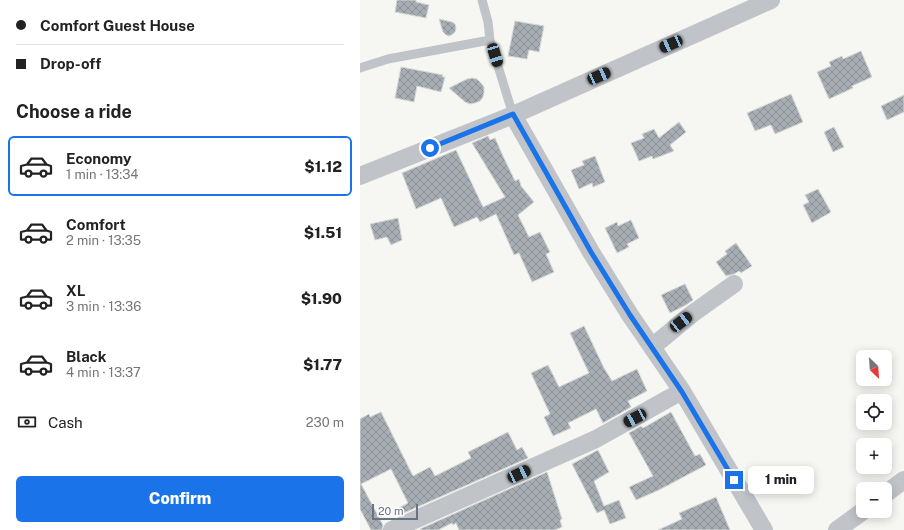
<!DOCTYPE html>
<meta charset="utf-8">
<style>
body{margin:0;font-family:"Public Sans",sans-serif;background:#f6f6f6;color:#222;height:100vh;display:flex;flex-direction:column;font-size:15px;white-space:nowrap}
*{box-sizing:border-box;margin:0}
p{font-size:13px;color:#767676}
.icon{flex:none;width:22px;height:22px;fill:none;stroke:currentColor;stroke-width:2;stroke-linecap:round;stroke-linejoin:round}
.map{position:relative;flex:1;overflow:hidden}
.details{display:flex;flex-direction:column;background:#fff;width:360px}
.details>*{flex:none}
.hud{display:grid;align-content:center;height:88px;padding:0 16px;background:#fff}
.needle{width:26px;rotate:155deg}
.buttons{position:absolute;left:496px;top:350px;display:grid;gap:8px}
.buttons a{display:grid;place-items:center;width:36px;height:36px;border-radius:6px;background:#fff;box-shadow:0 2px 10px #0003;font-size:20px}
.scale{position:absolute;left:12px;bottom:10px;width:46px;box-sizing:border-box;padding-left:4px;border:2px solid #687482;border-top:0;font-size:11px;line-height:14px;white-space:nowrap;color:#687482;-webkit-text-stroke:3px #fff;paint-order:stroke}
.end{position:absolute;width:18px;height:18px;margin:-9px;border:5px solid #1a73e8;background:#fff;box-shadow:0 0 0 2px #fff}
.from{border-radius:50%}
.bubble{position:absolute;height:28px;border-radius:6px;background:#fff;box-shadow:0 2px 10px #0003;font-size:13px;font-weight:800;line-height:28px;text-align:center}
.car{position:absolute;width:12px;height:24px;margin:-12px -6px;border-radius:5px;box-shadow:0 0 3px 1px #0007;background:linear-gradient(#222 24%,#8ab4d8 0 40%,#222 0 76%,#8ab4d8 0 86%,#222 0)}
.hud b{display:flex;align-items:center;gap:14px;height:38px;font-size:15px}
.hud b+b{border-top:1px solid #e0e0e0}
.hud i{width:10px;height:10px;background:#222}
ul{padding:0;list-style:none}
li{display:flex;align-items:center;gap:12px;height:60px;margin:0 8px 6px;padding:0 8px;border:2px solid transparent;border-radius:6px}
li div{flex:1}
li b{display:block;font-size:15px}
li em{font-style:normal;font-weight:800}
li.active{border-color:#1a73e8}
li>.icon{width:36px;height:36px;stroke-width:1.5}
h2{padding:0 16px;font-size:18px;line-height:48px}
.pay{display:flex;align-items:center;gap:10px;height:44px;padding:0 16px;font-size:15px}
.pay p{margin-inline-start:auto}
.cta{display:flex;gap:8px;margin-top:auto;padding:8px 16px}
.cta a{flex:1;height:46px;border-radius:6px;background:#1a73e8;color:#fff;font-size:16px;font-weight:800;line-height:46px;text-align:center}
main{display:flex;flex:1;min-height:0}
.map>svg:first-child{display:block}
</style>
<main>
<section class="details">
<div class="hud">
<b><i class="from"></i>Comfort Guest House</b>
<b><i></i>Drop-off</b>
</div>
<h2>Choose a ride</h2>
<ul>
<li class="active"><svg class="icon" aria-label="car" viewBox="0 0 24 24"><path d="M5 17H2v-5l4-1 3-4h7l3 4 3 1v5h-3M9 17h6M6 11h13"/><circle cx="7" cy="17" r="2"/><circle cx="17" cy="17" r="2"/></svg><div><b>Economy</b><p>1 min · 13:34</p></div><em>$1.12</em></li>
<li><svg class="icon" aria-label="car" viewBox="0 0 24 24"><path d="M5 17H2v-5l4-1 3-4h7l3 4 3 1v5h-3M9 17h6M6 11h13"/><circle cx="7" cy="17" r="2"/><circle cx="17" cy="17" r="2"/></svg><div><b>Comfort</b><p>2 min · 13:35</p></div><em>$1.51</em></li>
<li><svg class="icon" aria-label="car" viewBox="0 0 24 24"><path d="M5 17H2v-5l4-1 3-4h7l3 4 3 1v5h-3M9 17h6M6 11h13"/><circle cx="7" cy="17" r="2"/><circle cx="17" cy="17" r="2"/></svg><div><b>XL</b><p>3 min · 13:36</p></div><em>$1.90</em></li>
<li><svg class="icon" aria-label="car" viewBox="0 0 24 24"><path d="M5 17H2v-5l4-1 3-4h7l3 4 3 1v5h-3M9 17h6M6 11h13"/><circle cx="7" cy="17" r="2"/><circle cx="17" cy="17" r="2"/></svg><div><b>Black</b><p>4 min · 13:37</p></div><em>$1.77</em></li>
</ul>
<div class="pay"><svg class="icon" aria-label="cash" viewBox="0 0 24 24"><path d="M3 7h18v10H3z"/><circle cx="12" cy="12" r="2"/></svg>Cash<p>230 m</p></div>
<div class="cta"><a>Confirm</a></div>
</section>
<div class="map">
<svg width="544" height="530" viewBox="0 0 544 530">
<defs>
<pattern id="building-cross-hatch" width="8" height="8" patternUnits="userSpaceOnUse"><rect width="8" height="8" fill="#a6adb3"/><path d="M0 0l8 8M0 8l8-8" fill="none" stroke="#8b9197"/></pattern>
</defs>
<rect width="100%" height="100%" fill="#f6f6f3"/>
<path fill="url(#building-cross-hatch)" stroke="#d7d8d6" d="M37,0H56V2L69,5L66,18L35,12Z
M79,19L92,22L95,24L96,28L95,32L93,34L89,36L86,35L83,32Z
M155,21L184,26L179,52L169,50L167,59L148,56Z
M501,51L512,77L492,86L493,88L469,99L457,72L471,66L469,62L482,56L483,59Z
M41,67L83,75L82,77H85L81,92L57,86L54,102L35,98Z
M112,78L117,79L121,83L124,87V92L123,97L120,101L115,103L110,104L105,102L89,88L107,79Z
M431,94L443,122L415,134L411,125L395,131L387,113Z
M544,95V112L527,120L521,106Z
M319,122L326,132L310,145L314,151L293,159L292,156L279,161L271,143L284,138L282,134L294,129L299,138Z
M474,127L484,147L473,152L464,132Z
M128,136L130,140L135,138L142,154L155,181L159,179L161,186L174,202L158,215L169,237L180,232L190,252L186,254L194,272L172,282L159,253L154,255L136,214L120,222L117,217L94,227L81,198L56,209L42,173L96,150L123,207L145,197L112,143Z
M235,156L245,182L233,187L232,183L219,189L211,170L224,165L222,161Z
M458,189L471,212L452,223L443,205L449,202L445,195Z
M38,218L42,240L31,245L27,237L15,240L10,224Z
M271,220L279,238L267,244L269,247L257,253L245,228L257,222L258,226Z
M376,243L392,266L381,273L379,271L374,274L366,276L356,262L367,254L365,251Z
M325,284L333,300L326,305L310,313L301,295Z
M224,326L244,368L252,381L277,369L287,391L268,401L271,407L243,423L236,409L208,423L211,428L193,436L184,417L190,414L171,373L188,365L199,387L229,373L210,333Z
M21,412L53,476L70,467L75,476L111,458L108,452L148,432L157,450L162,447L168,458L37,516L34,511L48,503L31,469L1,484L23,525L22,530H11L0,509V419L9,414L10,417Z
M311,412L335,456L340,454L346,465L299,490L276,500L269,487L293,476L269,433L281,426L283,428Z
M238,450L249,472L234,481L244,506L259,500L266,518L250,524L244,510L237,513L212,464Z
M187,472L202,519L200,520L202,527L195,530H99L96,523L93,525L92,523L78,530H61L60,529Z
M356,497L370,530H298L322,519L319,513Z"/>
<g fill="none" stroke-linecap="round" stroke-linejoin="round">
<path stroke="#c0c3c7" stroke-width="9" d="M130,40L153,115
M0,68L28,59L130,40L128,22L122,0"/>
<path stroke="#c0c3c7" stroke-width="18" d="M153,115L231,252L270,315L322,391L404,530
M0,176L153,115L411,0
M292,347L332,314L374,284
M525,494L544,480
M32,530L236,439L322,391
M477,530L503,511"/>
</g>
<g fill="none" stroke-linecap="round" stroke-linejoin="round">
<path stroke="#1a73e8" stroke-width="5" d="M70,148L153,114L231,252L270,315L322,392L374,480"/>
</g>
</svg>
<div class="buttons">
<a><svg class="needle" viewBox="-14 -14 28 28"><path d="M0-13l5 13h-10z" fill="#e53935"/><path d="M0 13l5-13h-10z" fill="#767676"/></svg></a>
<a><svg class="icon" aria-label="locate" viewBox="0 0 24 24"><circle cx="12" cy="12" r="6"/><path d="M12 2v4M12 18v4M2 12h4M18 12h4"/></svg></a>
<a>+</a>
<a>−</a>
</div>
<div class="scale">20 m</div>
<i class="end from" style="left:70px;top:148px"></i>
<i class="end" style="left:374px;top:480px"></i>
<div class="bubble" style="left:388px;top:466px;width:66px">1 min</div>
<i class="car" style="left:311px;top:44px;rotate:246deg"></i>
<i class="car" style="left:135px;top:55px;rotate:163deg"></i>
<i class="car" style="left:239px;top:76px;rotate:66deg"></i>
<i class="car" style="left:321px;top:322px;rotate:52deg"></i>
<i class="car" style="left:275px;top:418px;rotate:242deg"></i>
<i class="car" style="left:159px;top:474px;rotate:65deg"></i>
</div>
</main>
